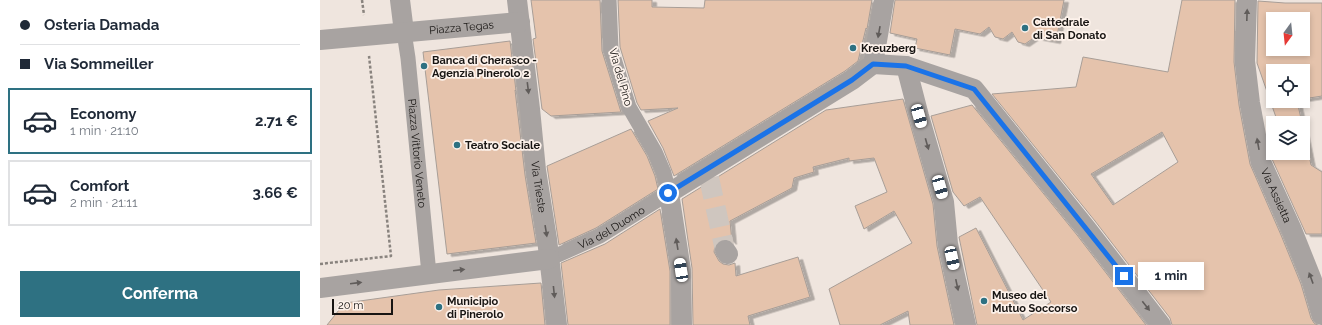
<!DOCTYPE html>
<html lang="it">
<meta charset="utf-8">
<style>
body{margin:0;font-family:Raleway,sans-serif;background:#f2f2f3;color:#1f2937;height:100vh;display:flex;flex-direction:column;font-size:15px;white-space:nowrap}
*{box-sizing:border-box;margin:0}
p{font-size:13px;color:#747a83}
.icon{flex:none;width:22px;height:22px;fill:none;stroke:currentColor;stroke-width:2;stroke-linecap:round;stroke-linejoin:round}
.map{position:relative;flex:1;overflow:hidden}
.sheet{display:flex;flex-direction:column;background:#fff;width:320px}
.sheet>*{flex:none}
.top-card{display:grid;align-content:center;height:88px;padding:0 20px;background:#fff}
.needle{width:26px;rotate:195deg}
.buttons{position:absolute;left:946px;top:12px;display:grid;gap:8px}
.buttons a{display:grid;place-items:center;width:44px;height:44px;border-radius:0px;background:#fff;box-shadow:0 2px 6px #0003;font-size:20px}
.scale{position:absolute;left:12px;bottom:10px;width:61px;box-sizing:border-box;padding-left:4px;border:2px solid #171412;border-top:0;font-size:11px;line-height:14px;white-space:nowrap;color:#171412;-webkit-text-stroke:3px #fdf2eb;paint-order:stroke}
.end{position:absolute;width:18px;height:18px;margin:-9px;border:5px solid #1a73e8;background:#fff;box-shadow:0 0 0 2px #fff}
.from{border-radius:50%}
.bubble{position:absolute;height:28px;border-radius:0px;background:#fff;box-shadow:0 2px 6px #0003;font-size:13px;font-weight:700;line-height:28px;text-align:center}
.car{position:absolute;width:12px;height:24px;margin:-12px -6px;border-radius:5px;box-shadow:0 0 3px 1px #0007;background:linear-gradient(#fff 24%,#345 0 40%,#fff 0 76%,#345 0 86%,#fff 0)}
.top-card b{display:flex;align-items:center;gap:14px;height:38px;font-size:15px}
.top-card b+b{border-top:1px solid #e0e1e3}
.top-card i{width:10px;height:10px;background:#1f2937}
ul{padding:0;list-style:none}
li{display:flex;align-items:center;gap:12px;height:66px;margin:0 8px 6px;padding:0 12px;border:2px solid #e0e1e3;border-radius:0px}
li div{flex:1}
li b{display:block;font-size:15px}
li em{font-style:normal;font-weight:700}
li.current{border-color:#2e7182}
li>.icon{width:36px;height:36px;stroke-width:1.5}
.primary-button{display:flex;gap:8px;margin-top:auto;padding:8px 20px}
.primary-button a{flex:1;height:46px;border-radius:0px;background:#2e7182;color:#fff;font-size:16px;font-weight:700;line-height:46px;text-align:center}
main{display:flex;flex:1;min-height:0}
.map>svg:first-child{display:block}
</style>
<main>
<section class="sheet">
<div class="top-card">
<b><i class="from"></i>Osteria Damada</b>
<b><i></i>Via Sommeiller</b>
</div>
<ul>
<li class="current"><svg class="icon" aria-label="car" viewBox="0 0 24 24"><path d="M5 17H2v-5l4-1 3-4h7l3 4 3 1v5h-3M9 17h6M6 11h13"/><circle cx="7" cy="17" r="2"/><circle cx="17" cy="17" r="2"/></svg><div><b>Economy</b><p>1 min · 21:10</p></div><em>2.71 €</em></li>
<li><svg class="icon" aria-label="car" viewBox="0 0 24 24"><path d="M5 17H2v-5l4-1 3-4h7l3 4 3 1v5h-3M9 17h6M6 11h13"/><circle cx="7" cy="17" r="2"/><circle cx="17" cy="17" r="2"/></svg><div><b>Comfort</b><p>2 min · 21:11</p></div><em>3.66 €</em></li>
</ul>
<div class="primary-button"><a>Conferma</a></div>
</section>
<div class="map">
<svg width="1002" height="325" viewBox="0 0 1002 325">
<defs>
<filter id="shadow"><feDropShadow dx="4.5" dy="2.5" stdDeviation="0" flood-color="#0004"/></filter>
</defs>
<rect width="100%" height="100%" fill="#efe5de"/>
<path fill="#e5c3ac" stroke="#a89e97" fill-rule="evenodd" filter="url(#shadow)" d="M211,0H280L282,51L301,112L231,116L222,109L213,39L216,38Z
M298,0H332V7L384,8L385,0H552L547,29L546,28L538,61L525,71L354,176L343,148L328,121L358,108L321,110L317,103L300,47Z
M575,0H744L736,41L715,37L705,44L698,42L692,32L683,39L675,37L669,27L660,34L635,29L630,55L595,48L597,39L570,33Z
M862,0H915L914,62L919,105L930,164L961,235L981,284L991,318L994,323L997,325H852L850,318L775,221L672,94L756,87L763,57L848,72ZM842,132L858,162L793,205L771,174Z
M938,1L965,3H1002V96L983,99V71H953V101H977L982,123H958L937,63ZM953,19H983V49H953Z
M190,41L196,91L195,90L205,175L216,243L127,254L103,52Z
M583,99L613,204L617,246L634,325H590L588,311L560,325H520L509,289L592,243L574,211L544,229L535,206L567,192L554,158L529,161V158L493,167L494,172L474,178L472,188L410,221L412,242L409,239H403L398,241L395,245L394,252L399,261L403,264L409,265L415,263L416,276L478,257L490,297L428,316L430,325H373L372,268L362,199L506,110Z
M652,105L757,235L826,325H657L639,237L656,228L703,320L731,302L660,197L644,206L633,192L611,116Z
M983,126L991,165L1002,172V234H986L952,159L950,147L953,145V153H983Z
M311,129L327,156L335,176L338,189L276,228L239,245L227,166Z
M340,209L350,271V325H248L241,263L285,244Z
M221,283L225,325H7L19,310L18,304L119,290Z"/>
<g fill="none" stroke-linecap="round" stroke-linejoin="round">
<path stroke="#cfc6bf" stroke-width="20" stroke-dasharray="20 10" stroke-linecap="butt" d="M389,178L405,250"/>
<path stroke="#89837e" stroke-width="2.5" stroke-dasharray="3 2" stroke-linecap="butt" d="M42,0L44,15
M0,264L71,256L49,56"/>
<g stroke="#a8a3a1" stroke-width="15">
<path id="s1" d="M84,32L88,58L109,274"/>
<path id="s2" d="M229,259L280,236L349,193L344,173L335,152L309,107L298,72L291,49L289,0"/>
</g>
<g stroke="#a8a3a1" stroke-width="20">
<path d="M80,0L84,32"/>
<path id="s3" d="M197,0L210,109L216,170L227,239L237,325"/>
<path id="s4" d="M927,0L925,61L930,103L941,162L972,230L992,280L1002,315"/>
<path id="s5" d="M0,40L200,22"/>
<path d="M553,64L586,66L654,89L766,228L841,325"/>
<path d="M553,64L564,0"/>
<path d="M586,66L599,116L624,202L628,244L646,325"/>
<path d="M405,250L408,254"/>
<path d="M0,288L229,259"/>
<path d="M362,325L361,270L349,193L532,80L553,64"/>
</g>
</g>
<defs><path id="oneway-solid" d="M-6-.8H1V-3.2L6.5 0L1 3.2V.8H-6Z"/></defs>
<g fill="#605c5a">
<use href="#oneway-solid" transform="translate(927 15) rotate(-88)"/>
<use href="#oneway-solid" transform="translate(559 32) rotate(100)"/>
<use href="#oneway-solid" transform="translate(208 88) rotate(83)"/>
<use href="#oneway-solid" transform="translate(607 144) rotate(74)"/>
<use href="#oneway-solid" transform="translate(938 144) rotate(-100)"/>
<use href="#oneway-solid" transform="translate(226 231) rotate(81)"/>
<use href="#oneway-solid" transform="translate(357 244) rotate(-99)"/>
<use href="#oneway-solid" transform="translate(139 270) rotate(-7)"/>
<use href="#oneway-solid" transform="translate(991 278) rotate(-110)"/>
<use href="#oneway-solid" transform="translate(36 283) rotate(-7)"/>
<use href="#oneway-solid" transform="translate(637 285) rotate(78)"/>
<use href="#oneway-solid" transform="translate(234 292) rotate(84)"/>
<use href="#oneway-solid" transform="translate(826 306) rotate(52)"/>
</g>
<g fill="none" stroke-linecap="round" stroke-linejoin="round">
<path stroke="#1a73e8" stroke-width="5" d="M348,193L532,80L553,64L586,66L654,89L804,276"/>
</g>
<g fill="#2e7182" stroke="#fdf2eb" stroke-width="1.5">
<circle cx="705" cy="28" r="4"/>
<circle cx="533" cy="48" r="4"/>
<circle cx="104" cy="66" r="4"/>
<circle cx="137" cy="145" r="4"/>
<circle cx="664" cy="301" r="4"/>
<circle cx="119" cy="307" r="4"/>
</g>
<g text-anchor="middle" stroke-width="3.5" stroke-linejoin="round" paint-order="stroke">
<g font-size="11" font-weight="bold" fill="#171412" stroke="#fdf2eb" text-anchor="start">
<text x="713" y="26">Cattedrale<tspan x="713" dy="13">di San Donato</tspan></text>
<text x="541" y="52">Kreuzberg</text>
<text x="112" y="64">Banca di Cherasco -<tspan x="112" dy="13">Agenzia Pinerolo 2</tspan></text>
<text x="145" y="149">Teatro Sociale</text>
<text x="672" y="299">Museo del<tspan x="672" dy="13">Mutuo Soccorso</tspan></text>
<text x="127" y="305">Municipio<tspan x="127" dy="13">di Pinerolo</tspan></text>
</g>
<g font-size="11" fill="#171412" stroke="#fdf2eb">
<text dy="4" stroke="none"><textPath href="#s5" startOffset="142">Piazza Tegas</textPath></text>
<text transform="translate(301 77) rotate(74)" y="4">Via del Pino</text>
<text dy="4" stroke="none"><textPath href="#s1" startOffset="122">Piazza Vittorio Veneto</textPath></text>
<text dy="4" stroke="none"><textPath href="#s3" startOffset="188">Via Trieste</textPath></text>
<text dy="4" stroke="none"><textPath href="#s4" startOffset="200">Via Assietta</textPath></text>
<text dy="4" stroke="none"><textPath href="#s2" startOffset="70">Via del Duomo</textPath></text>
</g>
</g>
</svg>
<div class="buttons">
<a><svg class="needle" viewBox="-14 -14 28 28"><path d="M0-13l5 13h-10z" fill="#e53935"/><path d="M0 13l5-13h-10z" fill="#747a83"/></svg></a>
<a><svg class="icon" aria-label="locate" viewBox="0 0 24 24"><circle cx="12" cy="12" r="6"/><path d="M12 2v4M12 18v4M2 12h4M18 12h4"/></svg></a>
<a><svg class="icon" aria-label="layers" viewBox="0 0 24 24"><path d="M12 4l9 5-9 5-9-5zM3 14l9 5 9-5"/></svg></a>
</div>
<div class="scale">20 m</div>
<i class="end from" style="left:348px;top:193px"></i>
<i class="end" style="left:804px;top:276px"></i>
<div class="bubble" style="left:818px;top:262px;width:66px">1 min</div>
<i class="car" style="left:599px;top:116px;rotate:164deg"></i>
<i class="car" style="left:620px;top:187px;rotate:164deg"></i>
<i class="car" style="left:632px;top:258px;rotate:168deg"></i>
<i class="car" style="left:361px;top:270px;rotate:351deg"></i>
</div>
</main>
